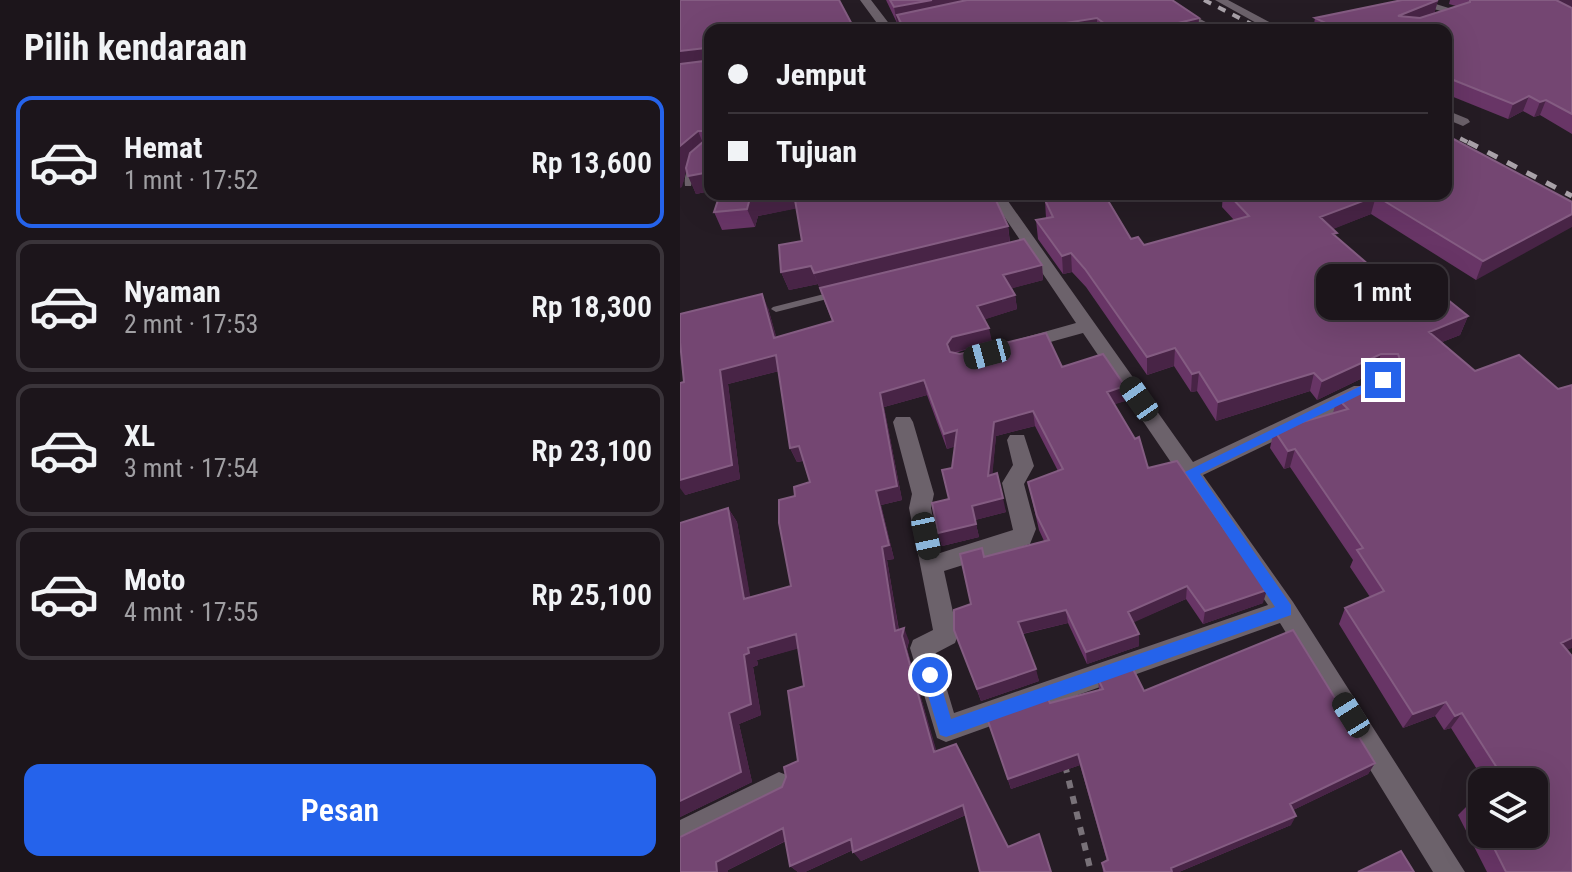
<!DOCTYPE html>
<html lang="id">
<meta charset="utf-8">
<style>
body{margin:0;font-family:"Roboto Condensed",sans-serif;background:#292228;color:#f1f3f6;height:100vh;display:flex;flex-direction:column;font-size:30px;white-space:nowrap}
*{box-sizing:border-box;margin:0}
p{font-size:26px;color:#a09fa3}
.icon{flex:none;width:44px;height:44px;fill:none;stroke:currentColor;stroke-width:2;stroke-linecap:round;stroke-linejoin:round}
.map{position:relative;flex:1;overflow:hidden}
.sheet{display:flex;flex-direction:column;background:#1c151b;width:680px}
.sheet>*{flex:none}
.banner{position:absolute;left:24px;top:24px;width:748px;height:176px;border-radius:16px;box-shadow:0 8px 32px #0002,0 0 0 2px #3a343a;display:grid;align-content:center;height:176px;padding:0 24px;background:#1c151b}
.controls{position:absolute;left:788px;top:768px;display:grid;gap:16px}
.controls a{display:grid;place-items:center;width:80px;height:80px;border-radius:16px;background:#1c151b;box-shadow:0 8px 32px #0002,0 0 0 2px #3a343a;font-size:40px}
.end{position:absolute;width:36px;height:36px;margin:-18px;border:10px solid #2563eb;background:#fff;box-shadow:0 0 0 4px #fff}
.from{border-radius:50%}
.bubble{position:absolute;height:56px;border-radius:16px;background:#1c151b;box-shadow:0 8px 32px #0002,0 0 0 2px #3a343a;font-size:26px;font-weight:600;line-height:56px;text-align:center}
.car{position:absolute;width:24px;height:48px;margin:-24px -12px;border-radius:10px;box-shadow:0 0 6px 2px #0007;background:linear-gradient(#222 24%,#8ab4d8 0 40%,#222 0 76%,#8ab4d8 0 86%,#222 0)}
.banner b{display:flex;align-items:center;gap:28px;height:76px;font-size:30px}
.banner b+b{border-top:2px solid #3a343a}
.banner i{width:20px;height:20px;background:#f1f3f6}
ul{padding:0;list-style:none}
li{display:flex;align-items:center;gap:24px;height:132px;margin:0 16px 12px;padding:0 8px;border:4px solid #3a343a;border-radius:16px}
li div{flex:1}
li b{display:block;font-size:30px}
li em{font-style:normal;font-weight:600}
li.active{border-color:#2563eb}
li>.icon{width:72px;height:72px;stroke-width:1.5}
h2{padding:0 24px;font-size:36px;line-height:96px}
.button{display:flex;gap:16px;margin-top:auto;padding:16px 24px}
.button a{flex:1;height:92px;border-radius:16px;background:#2563eb;color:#fff;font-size:32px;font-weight:600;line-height:92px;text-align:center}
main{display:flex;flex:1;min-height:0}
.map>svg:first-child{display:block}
</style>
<main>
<section class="sheet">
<h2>Pilih kendaraan</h2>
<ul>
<li class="active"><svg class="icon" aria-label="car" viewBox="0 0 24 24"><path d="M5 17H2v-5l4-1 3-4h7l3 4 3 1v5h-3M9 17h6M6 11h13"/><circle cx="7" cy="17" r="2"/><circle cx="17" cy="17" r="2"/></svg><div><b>Hemat</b><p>1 mnt · 17:52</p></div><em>Rp 13,600</em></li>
<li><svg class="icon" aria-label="car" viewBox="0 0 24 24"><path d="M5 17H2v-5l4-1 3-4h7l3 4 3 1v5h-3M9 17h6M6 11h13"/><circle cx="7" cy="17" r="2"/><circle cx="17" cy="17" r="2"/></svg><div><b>Nyaman</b><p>2 mnt · 17:53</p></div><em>Rp 18,300</em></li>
<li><svg class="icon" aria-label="car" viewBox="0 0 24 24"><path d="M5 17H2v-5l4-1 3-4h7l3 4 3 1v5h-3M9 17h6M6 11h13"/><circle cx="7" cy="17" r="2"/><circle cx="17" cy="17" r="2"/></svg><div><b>XL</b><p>3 mnt · 17:54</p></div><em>Rp 23,100</em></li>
<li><svg class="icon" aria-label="car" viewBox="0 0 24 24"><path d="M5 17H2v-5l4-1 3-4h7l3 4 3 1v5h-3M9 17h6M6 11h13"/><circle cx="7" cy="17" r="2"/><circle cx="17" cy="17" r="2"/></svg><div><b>Moto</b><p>4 mnt · 17:55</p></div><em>Rp 25,100</em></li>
</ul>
<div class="button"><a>Pesan</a></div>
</section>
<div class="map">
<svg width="892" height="872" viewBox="0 0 892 872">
<rect width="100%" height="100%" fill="#251c24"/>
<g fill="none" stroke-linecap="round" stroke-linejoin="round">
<path stroke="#797279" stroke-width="6" stroke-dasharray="8 8" stroke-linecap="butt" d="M385,765L411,872"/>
<path fill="#6c626b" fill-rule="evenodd" d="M479,0H486L540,30H532Z
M27,151H30V156L15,169L11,186H5C3,169 14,159 27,151Z
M156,291L159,292V296L96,312L91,309L93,307Z"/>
<path fill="#6c626b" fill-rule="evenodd" d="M180,0H191L214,30H202Z
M535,0H548L604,30H589Z
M729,1H746L785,13L780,16L746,7L725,6V2Z
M766,110L788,119L790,122L783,126L766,119Z
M309,194H323L513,462L674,386H688L691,391L688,396L523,475L613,602L785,872H753L600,623L266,742L257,738L230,648L233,640L253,630L229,508L232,494L213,422L216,417H230L233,422L254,494L251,508L260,553L333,530L322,483L333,465L327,440L330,435H344L354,466L344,484L356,529L350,544L264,571L278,635L275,643L256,653L274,713L588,605L403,333L345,349L339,347L336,343L339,339L396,323Z
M99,772L109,776L113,786L109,796L0,849V820Z"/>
<path stroke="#a9a2a9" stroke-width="4" stroke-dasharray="8 8" stroke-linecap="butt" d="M524,0L583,30
M766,131L791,144"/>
<path stroke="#a9a2a9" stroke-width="5" stroke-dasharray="11 11" stroke-linecap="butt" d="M788,142L892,196"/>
</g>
<path fill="#683566" d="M206,0H492L519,18L518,30H192L219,25V23H217Z
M758,0L754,14L776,6L769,4L770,0H892V7L891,8H892V134L860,115L854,117L843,111L828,119L766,94V30H633L635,18Z
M30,30V191L16,194L6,170L2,187Z
M40,194L295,197L328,226L330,242L362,265L363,280L332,288L335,295L337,309L305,319L312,342L275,353L382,367L445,401L434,404L468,468L583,603L523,624L506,599L453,622L459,634V646L407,664L388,623L343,634L359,681L301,701L279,642L291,604L304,557L364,541L359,530L348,482L378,471L355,426L316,436L312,474L326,512L295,520L299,537L262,546L258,533L269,499L275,446L267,449L247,395L204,407L222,500L201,505L214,559L207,560L219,630L229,641L227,649L256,751L276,744L300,872L286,815L181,861L173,850L125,872H118L110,866L106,841L48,870V872H0L102,787L118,761L124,686L118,648L77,660L78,665L73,667L81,715L59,724L72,782L0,817L48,508L57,522L70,598L111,586L115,496L130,482L123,461L117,462L110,448L99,371L48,384L60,479L5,495L4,382L88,308L96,337L152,321L138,284L109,290L101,272L122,241L116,208L78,216L75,227L42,230L34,212Z
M360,194H425L451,239L464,245L554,220L542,207L543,194H766L892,202L796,280L691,214L652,229L656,237L704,278L788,316L780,335L762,342L887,650L892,872H807L778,815L790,803L802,800V834H854V782H805L771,728L764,730L755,716L723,728L659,624L665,608L690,597L670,567L673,560L610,467L604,469L590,448L594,430L653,413L657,398L711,373L695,372L637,400L630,391L536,421L517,391L511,392L494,366L467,375L406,287L392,272L383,274L358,239L356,220L366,218L365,200Z
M456,675L464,691L695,763L688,774L613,810L611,825L499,872H423L422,863L427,861L400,765L331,789L307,718L370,703L419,690L418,679Z"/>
<path fill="#482446" d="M252,0H282L283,10L217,15L219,23H217L214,7Z
M758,0L754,15L714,30L718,16Z
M875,0H892V7L870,14Z
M417,18V30H379V24Z
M519,18L518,30H469Z
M26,48L30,60L0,69V51Z
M849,96L843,111L828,119L833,104Z
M866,100L860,115L854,117L860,102Z
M18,131L25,148L8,163L2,187L0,188V146Z
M30,172V191L16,194L8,176Z
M91,194H115L119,208L78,216L75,227L67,209L70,198Z
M696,196L691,214L636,236L640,217Z
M892,214V227L796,280L803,261Z
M328,226L330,245L141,292L134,273Z
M391,253L392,272L383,274L382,256Z
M362,265L363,280L326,290L323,275Z
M131,266L138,284L109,290L101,272Z
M82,294L88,308L101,353L94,338Z
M335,295L337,309L300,321L297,306Z
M788,316L780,335L742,350L749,332Z
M309,328L312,342L275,352L270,358L267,344L272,337Z
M495,348L494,366L467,375V357Z
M701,354L695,372L637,400L642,381Z
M96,355L103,370L48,384L60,479L5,495L0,488V480L40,370Z
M519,372L517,391L511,392L512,374Z
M634,373L630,391L536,421L538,402Z
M244,380L247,395L204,407L222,500L201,505L214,559L207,560L221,644L215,631L202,547L196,491L200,393Z
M445,386V401L427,407V392Z
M353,411L355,426L316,436L311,490L308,476L314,422Z
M277,430L281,445L267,449L264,434Z
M119,446L126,460L117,462L110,448Z
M615,449L610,467L604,469L608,451Z
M323,498L326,512L295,520L292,506Z
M48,508L57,522L73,612L64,599Z
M296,524L299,537L262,546L258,533Z
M507,586L506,599L448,625V612Z
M587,590L583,603L523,624L525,611Z
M386,610L388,623L341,634L338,622Z
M224,628L229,641L227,649L260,763L254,752L222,636Z
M116,634L124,647L77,660L78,665L73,667L81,715L59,724L72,782L0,817V801L49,713L64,655L68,648Z
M459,634V646L407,664L406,652Z
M892,638V648L867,658L881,643Z
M356,669L359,681L301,701L297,689Z
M766,702L755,716L723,728L733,714Z
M782,713L771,728L764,730L775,716Z
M398,754L400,765L331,789L328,779Z
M695,763L688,774L605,814L610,804Z
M283,805L288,814L181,861L173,852Z
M616,816L611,825L499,872H490L491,868Z
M103,828L113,837L48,870V872H37L36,862Z
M171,839L179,847L125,872H118L110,866Z"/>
<path fill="#744672" stroke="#845c82" stroke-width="2" d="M0,0H159L175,30H30V172L8,176L6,168L10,153L24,141L25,131H18L0,146V64L24,61L26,48L0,51Z
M210,0H252L214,7Z
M287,0H492L519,18L469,30H433L417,18L379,24L381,30H192L222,25L217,15Z
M722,0H758L718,16L740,18L790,2V0H876L892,8V114L866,100L860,102L849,96L833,104L766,77V30H660L635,18Z
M766,135L892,202V214L803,261L696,196L640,217L657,233L653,234L704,278L728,268L788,316L749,332L795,371L839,355L878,389L892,385V638L881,643L892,656V872H826L807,834H854V782H826L782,713L775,716L766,702L733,714L665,608L704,591L677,550L683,548L615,449L608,451L594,430L668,409L657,398L718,369L721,363L718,354H701L642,381L634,373L538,402L519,372L512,374L495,348L467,357L405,269L391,253L382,256L356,220L373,217L365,200L376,198L373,194H424L451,239L458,237L464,245L569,216L548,194H766Z
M40,194H91L70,198L67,209L34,212Z
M114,194H294L295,197L313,194L328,226L134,273L131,266L101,272L99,245L122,241Z
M344,239L362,265L323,275L335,295L297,306L309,328L272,337L267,344L270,352L280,354L366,333L382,367L423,354L445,386L427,392L455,439L459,437L468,468L497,461L587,590L525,611L507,586L448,612L459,634L406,652L386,610L338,622L356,669L297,689L274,630V610L291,604L280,554L302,548L304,557L369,540L357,516L348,482L383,469L353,411L314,422L308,476L317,473L323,498L292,506L296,524L258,533L252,503L269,499L262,470L272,468L277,430L264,434L244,380L200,393L217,486L196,491L209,545L202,547L215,631L224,628L222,636L254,752L276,744L328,847L359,834L371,872H300L283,805L173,852L171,839L110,866L103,828L36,862L37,872H0V837L102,787L106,777L104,767L118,761L108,691L124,686L116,634L68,648L69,653L64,655L71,704L49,713L61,772L0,801V523L48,508L64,599L111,586L99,523V500L115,496L114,487L130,482L119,446L110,448L96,355L40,370L52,465L0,480V383L4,382L0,342V314L82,294L94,338L153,321L140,288Z
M613,630L695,763L610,804L616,816L491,868L492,872H425L422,863L428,860L398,754L328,779L307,718L367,697L370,703L423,689L418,679L456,665L452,667L464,691Z
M802,800V825L790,803Z
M721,851L734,872H678Z"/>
<path fill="#2563eb" d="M699,377L710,380L520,474L611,605V615L266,737L260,735L242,675L250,667L258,675L271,719L595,607L505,472Z"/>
</svg>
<div class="controls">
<a><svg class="icon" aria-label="layers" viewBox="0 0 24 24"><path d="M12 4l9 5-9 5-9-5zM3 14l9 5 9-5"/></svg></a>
</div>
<i class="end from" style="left:250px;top:675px"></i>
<i class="end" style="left:703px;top:380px"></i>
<div class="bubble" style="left:636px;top:264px;width:132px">1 mnt</div>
<i class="car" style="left:307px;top:354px;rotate:255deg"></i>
<i class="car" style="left:459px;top:399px;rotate:325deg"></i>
<i class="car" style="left:246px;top:536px;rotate:168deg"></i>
<i class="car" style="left:671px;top:715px;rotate:328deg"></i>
<div class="banner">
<b><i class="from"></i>Jemput</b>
<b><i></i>Tujuan</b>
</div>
</div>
</main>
